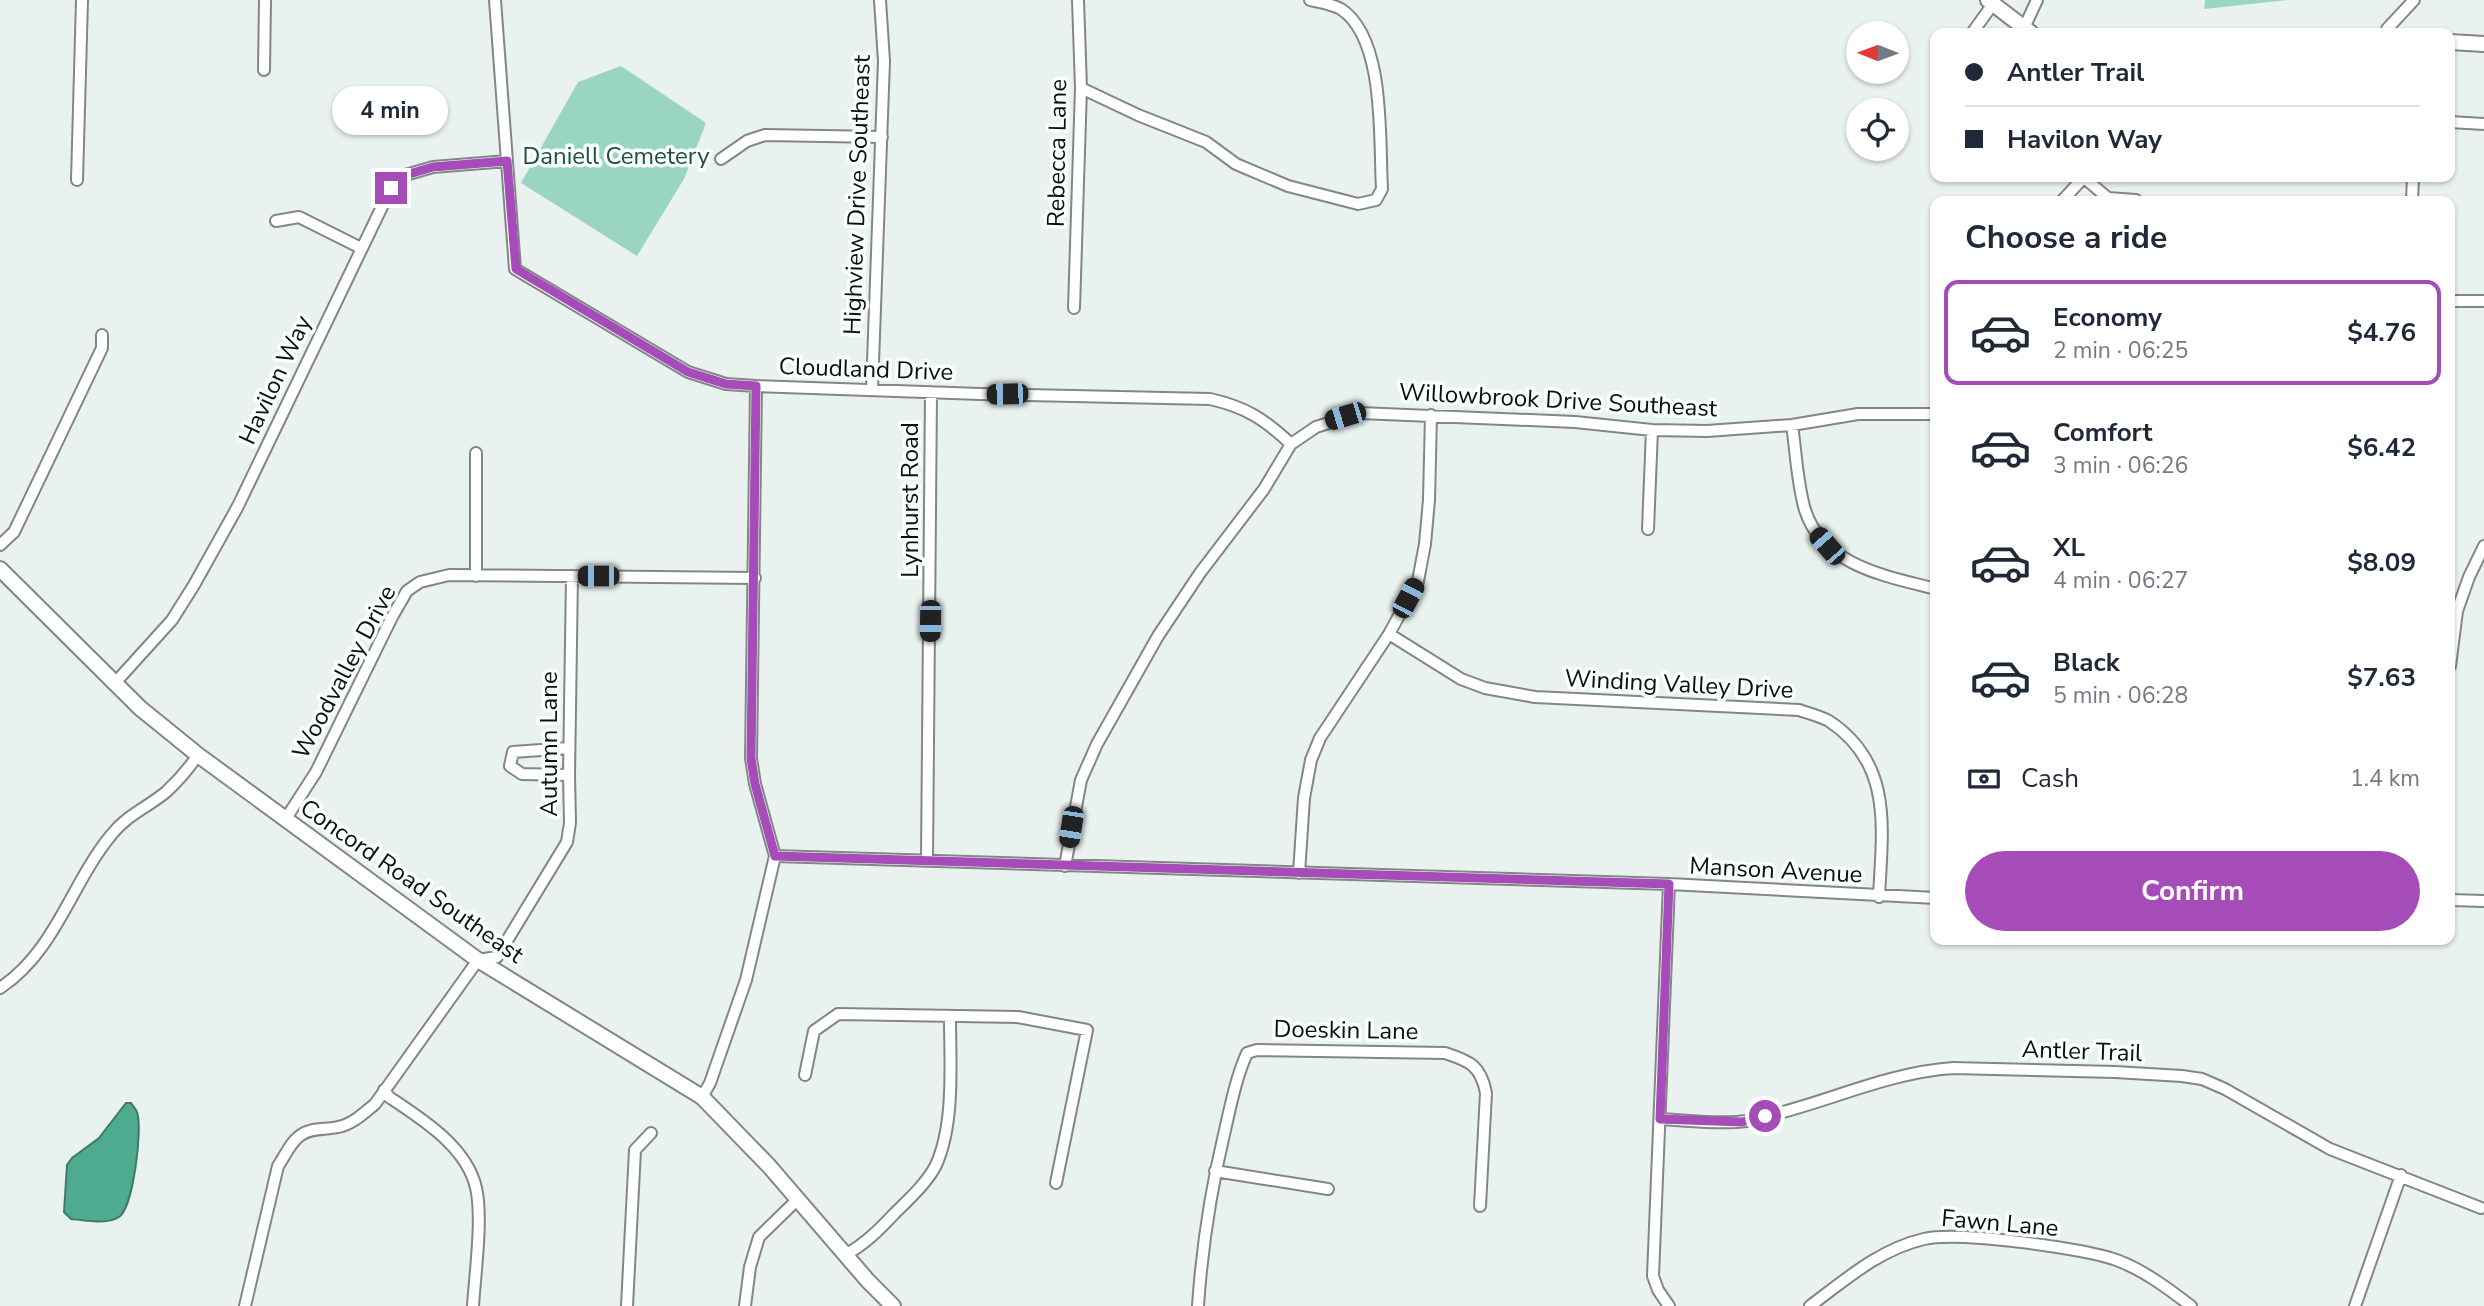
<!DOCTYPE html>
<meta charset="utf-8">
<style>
body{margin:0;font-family:"Nunito Sans",sans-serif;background:#f6f6f7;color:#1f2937;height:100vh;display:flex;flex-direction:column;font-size:26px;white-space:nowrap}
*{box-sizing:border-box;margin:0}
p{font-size:23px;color:#747a83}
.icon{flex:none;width:38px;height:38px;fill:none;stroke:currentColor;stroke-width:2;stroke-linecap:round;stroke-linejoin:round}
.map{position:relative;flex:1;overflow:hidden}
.details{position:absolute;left:1930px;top:196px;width:525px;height:749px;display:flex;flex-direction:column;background:#fff;border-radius:14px;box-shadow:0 2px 5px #0004}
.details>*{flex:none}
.top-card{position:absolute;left:1930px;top:28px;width:525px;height:154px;border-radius:14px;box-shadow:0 2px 5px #0004;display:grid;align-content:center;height:154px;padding:0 35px;background:#fff}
.needle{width:46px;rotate:271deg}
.controls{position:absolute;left:1846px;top:21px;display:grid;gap:14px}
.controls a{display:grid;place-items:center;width:63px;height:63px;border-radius:50%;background:#fff;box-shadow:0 2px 5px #0004;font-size:35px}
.end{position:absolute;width:32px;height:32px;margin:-16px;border:9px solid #a64cb8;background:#fff;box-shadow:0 0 0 4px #fff}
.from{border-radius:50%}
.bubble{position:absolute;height:49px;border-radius:24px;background:#fff;box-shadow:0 2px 5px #0004;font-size:23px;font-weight:700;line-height:49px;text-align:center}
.car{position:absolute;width:21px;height:42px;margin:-21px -10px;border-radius:9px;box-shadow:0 0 5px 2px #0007;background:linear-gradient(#222 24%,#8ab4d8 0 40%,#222 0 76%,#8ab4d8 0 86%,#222 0)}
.top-card b{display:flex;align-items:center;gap:24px;height:66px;font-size:26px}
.top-card b+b{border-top:2px solid #e0e1e3}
.top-card i{width:18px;height:18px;background:#1f2937}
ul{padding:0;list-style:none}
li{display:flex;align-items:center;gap:21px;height:105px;margin:0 14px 10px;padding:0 21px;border:4px solid transparent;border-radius:14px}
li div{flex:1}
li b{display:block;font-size:26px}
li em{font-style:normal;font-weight:700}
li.on{border-color:#a64cb8}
li>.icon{width:63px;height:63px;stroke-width:1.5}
h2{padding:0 35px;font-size:32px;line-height:84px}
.pay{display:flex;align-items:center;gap:18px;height:77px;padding:0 35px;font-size:26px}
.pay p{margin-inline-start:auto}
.cta{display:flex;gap:14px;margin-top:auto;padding:14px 35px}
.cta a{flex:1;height:80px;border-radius:42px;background:#a64cb8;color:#fff;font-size:28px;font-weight:700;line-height:80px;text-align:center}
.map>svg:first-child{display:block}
</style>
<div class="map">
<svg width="2484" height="1306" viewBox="0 0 2484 1306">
<rect width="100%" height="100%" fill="#eaf2ef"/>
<path fill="#9ad5c0" d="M2205,0H2288L2204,9Z
M621,66L706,123L684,179L637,256L521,183L578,82Z"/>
<path fill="#4eab8f" stroke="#3a7c68" stroke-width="2" d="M126,1103H131C133,1106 136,1109 137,1112C143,1128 133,1208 119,1217C107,1225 85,1220 71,1219L64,1212L67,1165L72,1158L99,1138Z"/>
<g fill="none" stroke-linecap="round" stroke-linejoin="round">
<defs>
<path id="minor" d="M495,0L515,269L688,372L726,384L756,386L980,394L1210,399C1246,407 1264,419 1291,444
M2024,28L2037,0
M1972,33L1993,4
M2387,33V29L2414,0
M264,70L265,0
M1081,88L1138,115L1206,142L1236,164L1288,186L1358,204L1376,200L1382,189C1379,140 1386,39 1341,9C1332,4 1319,2 1310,0
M2450,122L2484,124
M721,159L747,141L765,135L882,137
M2083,177L2108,198L2136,200
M77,180L82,0
M2062,201L2084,177
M2412,201L2413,177
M276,221L299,217L361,248
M2450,301H2484
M1074,308L1081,88L1078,0
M872,390L884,61L880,0
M1792,425C1796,452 1797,483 1805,510C1823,566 1886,576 1936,589
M1648,529L1652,430
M0,545L14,532L102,348V335
M476,576V453
M1389,634L1461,679L1485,688L1535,697L1799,710C1808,713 1820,716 1829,721C1894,764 1882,830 1879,897
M2450,666L2457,611L2469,577L2484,546
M115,683L172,620L194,585L238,506L391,188L402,176L433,167L507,161
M569,775L522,774L510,766L513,752L569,748
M285,820L316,772L392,617L407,591L420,582L449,575L755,578
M775,856L1669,884L1936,898
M927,860L931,392
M1065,866L1081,780L1097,744L1158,636L1200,573L1264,489L1291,444L1316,427L1360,413L1575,422L1652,430L1707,431L1792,425L1858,414H1936
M1299,873L1304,798L1311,760L1320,738L1389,634L1418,581L1425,544L1429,500L1431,415
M2450,900L2484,901
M0,988C56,951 71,883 112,834C127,815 148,807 166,792C178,781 189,768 198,755
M805,1075L814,1031L838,1014L1018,1017L1087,1030L1056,1183
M384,1090L389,1097C422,1119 467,1147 476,1188C483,1217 475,1274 473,1306
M702,1097L710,1083L746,980L775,856L755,784L751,758L756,386
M1660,1119C1684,1120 1723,1125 1746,1121C1816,1108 1881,1073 1953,1068L2115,1072L2182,1076L2202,1079L2225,1089L2330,1149L2481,1208
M1215,1171L1328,1189
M845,1255C865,1244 879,1230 894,1214C908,1200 927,1183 936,1165C955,1123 950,1062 950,1017
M245,1306L278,1166C285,1156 291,1141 301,1135C312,1127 326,1130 338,1127C353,1124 364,1113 375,1104L478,960L497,957L567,842L570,823L569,775L572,576
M627,1306L635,1150L651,1133
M745,1306L750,1267L759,1237L798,1199
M1198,1306C1202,1246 1211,1189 1225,1130C1231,1104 1236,1078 1247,1053L1257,1050L1445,1053C1470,1061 1481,1066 1486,1093L1480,1206
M1669,1306L1658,1290L1653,1276L1669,884
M1810,1306C1845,1280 1880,1249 1924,1239C1957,1231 2086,1248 2119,1261C2145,1271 2170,1290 2191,1306
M2355,1306L2401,1175"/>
<path id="tertiary" d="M1988,0L2031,33
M2450,42L2484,44
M0,569L140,708L198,755L478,960L702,1097L769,1166L868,1281L893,1306"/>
</defs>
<use href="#minor" stroke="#818785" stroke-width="14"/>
<use href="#tertiary" stroke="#818785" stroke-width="18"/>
<use href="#minor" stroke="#fff" stroke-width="10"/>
<use href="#tertiary" stroke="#fff" stroke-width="14"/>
</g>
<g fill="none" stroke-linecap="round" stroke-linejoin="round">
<path stroke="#a64cb8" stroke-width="9" d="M391,188L402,176L433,167L507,161L516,269L688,372L726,384L756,386L751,758L755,784L775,856L1669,884L1660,1119L1742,1122L1765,1116"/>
</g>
<g text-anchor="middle" stroke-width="7" stroke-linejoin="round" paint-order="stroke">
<g font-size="24" fill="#0d0f0e" stroke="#f8fffc">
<text transform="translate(1057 153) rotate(-89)" y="8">Rebecca Lane</text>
<text transform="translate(857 195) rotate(-88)" y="8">Highview Drive Southeast</text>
<text transform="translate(866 369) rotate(2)" y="8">Cloudland Drive</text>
<text transform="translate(275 380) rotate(-65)" y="8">Havilon Way</text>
<text transform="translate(1558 400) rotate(3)" y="8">Willowbrook Drive Southeast</text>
<text transform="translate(910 500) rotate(-90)" y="8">Lynhurst Road</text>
<text transform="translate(344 672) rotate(-62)" y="8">Woodvalley Drive</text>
<text transform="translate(1679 684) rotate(3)" y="8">Winding Valley Drive</text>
<text transform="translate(549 744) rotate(-90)" y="8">Autumn Lane</text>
<text transform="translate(1776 870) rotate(3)" y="8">Manson Avenue</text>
<text transform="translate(412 881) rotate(35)" y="8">Concord Road Southeast</text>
<text transform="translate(1346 1030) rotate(1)" y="8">Doeskin Lane</text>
<text transform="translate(2082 1051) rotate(2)" y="8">Antler Trail</text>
<text transform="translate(2000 1223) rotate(5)" y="8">Fawn Lane</text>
</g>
<g font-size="24" fill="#244d40" stroke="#f8fffc">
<text x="616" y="164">Daniell Cemetery</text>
</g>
</g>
</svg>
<div class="controls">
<a><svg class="needle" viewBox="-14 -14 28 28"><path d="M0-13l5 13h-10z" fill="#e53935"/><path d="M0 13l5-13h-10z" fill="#747a83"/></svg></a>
<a><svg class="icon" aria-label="locate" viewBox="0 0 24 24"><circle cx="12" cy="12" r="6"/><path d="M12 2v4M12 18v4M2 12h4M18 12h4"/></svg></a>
</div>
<i class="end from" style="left:1765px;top:1116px"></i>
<i class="end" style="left:391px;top:188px"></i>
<div class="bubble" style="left:332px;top:86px;width:116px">4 min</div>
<i class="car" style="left:1007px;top:394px;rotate:269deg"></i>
<i class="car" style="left:1345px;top:416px;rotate:253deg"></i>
<i class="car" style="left:1827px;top:546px;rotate:319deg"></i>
<i class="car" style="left:598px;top:576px;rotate:270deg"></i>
<i class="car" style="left:1408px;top:598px;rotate:28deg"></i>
<i class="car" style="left:930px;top:621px;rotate:181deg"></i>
<i class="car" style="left:1071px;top:827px;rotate:189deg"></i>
<div class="top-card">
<b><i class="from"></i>Antler Trail</b>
<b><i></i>Havilon Way</b>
</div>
<section class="details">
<h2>Choose a ride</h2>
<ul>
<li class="on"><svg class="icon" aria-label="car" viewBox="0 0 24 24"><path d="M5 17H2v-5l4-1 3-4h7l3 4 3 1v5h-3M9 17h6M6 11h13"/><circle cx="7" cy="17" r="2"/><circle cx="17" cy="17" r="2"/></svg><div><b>Economy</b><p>2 min · 06:25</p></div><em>$4.76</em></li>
<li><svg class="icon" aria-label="car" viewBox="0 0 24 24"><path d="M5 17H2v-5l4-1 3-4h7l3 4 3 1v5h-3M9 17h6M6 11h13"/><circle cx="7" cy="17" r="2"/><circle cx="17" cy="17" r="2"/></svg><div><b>Comfort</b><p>3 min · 06:26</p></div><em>$6.42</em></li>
<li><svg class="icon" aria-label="car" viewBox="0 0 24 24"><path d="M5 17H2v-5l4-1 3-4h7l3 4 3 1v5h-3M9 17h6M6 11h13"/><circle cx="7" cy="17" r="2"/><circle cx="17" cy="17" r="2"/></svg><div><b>XL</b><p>4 min · 06:27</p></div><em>$8.09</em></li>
<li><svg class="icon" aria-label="car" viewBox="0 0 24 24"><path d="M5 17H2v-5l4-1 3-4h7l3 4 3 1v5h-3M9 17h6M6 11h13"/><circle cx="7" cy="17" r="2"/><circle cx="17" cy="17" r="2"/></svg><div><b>Black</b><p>5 min · 06:28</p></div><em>$7.63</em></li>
</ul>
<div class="pay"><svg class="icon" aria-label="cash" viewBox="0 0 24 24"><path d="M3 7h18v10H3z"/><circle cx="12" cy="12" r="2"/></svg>Cash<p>1.4 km</p></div>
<div class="cta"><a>Confirm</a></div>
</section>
</div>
